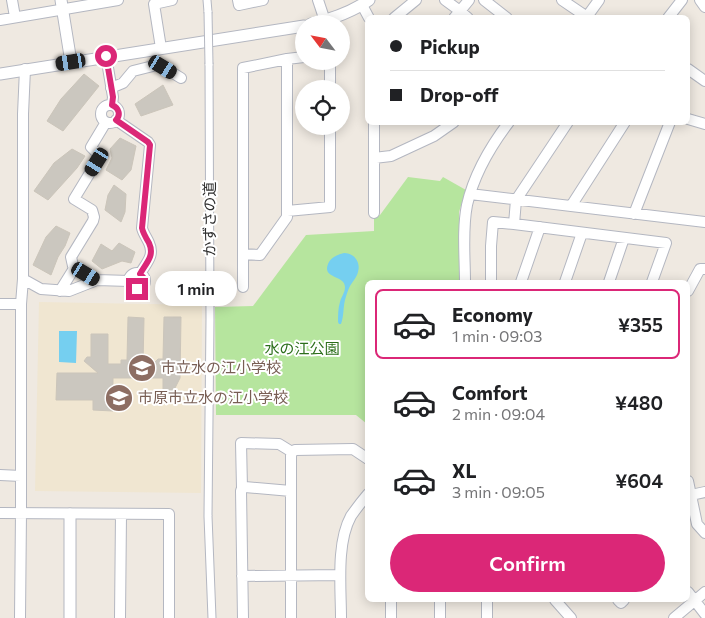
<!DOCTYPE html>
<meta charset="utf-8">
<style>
body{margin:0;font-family:Commissioner,"Noto Sans JP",sans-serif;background:#f6f6f6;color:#202124;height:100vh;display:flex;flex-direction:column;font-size:19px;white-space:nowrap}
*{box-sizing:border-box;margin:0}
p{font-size:16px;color:#757577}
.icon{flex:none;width:28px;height:28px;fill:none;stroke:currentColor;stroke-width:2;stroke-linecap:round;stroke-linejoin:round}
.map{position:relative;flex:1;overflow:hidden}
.sheet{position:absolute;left:365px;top:280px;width:325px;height:322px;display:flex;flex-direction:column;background:#fff;border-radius:8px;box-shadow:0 2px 12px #0003}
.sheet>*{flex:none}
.hud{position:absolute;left:365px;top:15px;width:325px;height:110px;border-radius:8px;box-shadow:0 2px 12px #0003;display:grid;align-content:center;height:110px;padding:0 25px;background:#fff}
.needle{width:32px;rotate:302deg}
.tools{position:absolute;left:295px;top:15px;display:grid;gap:10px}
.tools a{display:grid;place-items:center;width:55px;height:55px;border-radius:50%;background:#fff;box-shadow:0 2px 12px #0003;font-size:25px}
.end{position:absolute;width:22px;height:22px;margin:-11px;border:6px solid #db2777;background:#fff;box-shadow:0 0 0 2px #fff}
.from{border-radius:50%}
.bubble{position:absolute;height:35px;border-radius:18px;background:#fff;box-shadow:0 2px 12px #0003;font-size:16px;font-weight:600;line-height:35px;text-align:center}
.car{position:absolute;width:15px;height:30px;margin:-15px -8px;border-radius:6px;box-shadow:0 0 4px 1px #0007;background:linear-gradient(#222 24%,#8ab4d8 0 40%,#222 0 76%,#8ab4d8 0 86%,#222 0)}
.hud b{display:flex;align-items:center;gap:18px;height:48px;font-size:19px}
.hud b+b{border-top:1px solid #e0e0e0}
.hud i{width:12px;height:12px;background:#202124}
ul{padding:9px 0 0;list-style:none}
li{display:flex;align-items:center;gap:15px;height:70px;margin:0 10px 8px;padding:0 15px;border:2px solid transparent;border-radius:8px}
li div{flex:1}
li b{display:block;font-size:19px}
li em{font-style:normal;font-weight:600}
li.current{border-color:#db2777}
li>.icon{width:45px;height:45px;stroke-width:1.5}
.action{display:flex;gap:10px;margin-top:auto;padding:10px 25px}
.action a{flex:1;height:58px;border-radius:30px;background:#db2777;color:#fff;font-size:20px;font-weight:600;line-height:58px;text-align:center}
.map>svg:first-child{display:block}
</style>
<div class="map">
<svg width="705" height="618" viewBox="0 0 705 618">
<rect width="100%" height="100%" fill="#efe9e1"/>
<path fill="#f0e6d1" d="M39,302L202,305L201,493L35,491Z"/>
<path fill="#b6e59e" d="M408,177L440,181L443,177L466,190L459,212V282H368L367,424L356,415H216L215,307L253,306L306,235L374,231V216L380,215Z"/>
<path fill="#75cff0" d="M344,253C354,253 361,262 358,272C357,277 353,281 350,286C348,290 346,296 345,300C343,308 344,316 341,324H339L338,322C338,316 338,308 340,302C341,297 345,293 345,287C345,275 322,279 328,264C331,257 337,255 344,253Z
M59,331H77L76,363L59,362Z"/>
<path fill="#cbc7bf" stroke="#cbc5ba" d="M84,74L99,86L63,131L47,121L61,99Z
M163,85L173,105L141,116L135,104Z
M120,138L136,146L131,170L122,180L106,170L112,158L110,149Z
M72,149L85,156L77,168L48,200L34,191L54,163Z
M114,185L126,194L125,212L121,222L105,210L108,195Z
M56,226L70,233L65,246L58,257L51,275L33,265L46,237Z
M119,243L135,252L131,263L122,261L102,269L92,261L101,244L112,251Z
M128,317L144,318L143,364H153L158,359H163L164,317H181L180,378L175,388L172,391L163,393V378H113V411L93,410V400H56L57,373H98L84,361L87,357H91V334H108V364H121V360H127Z"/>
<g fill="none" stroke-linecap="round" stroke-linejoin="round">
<defs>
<path id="pedestrian" d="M207,0L208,12
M209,64L210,319L208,516L212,618"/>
<path id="minor" d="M12,0L15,17
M238,0L239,5L263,0
M318,0L326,24
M445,0L460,11L469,0
M484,0L507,18
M562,0L587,17
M700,0L705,7
M362,5L369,18
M394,18L416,0
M454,18L460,11L468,18
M586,18L599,0
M668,18L682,0
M0,20L118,0
M161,48L154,4L172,0
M106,56L113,97L112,105
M688,69L705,81
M111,88L123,83L133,71L157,65L163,67L181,78
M330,89V61
M101 114a9 9 0 1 1 18 0a9 9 0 1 1-18 0Z
M688,119L705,124
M116,120L148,142L150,145L142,228C143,233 147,238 149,243C155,256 146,263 140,274
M374,122V213
M568,122L516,200L514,224L666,243L652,282
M374,158L391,156L434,136L454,122
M470,194L705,222
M571,206L625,122
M287,211L330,207V126
M634,214L670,122
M243,254L260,255L287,217V59L304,57
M129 281a8 8 0 1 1 16 0a8 8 0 1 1-16 0Z
M23,279L41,289L69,291L97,280L129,281
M97,280L73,266L71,257L93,221L94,217L92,210L74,199L99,158L98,154L91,147L106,122
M465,282C465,257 462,230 467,205C474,174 490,147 509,122
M491,282V246L493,222L514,224
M521,282L540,227
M565,282L582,233
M609,282L624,238
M243,287V68L287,59
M60,291L75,267
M688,291L700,269H705
M0,304H21
M0,475L21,476
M688,481L697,524L705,533
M242,488L241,443L279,444L292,452
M691,495L705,492
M0,513L169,514V618
M242,576L340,575
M688,592L705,614
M440,600V618
M487,600V618
M555,600L571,618
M618,600L621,603L624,600
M20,618L21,512V304L23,279V114L25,69
M120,618L121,514
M243,618L241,491L242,488L245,487L291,491
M291,618V456L292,452L295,450L353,449L368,459
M341,618C341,588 336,543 351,516C356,509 362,501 368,494
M391,618V600
M674,618L705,592"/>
<path id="tertiary" d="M61,0L71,62
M311,24C332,19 352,12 369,0
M0,74L304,26
M70,514V618"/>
</defs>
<use href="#pedestrian" stroke="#b4b7c1" stroke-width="9"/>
<use href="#minor" stroke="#b4b7c1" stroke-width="12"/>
<use href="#tertiary" stroke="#b4b7c1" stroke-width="13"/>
<use href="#pedestrian" stroke="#fff" stroke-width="7"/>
<use href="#minor" stroke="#fff" stroke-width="10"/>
<use href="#tertiary" stroke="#fff" stroke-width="11"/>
<defs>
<path id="pedestrian-bridge" d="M208,12L209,64"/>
</defs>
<use href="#pedestrian-bridge" stroke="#b4b7c1" stroke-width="9" stroke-linecap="butt"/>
<use href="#pedestrian-bridge" stroke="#fff" stroke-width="7"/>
</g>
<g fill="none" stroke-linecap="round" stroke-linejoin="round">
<path stroke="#db2777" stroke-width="6" d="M106,56L113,97L112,105C119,108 121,115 116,120L148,142L150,145L142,228C143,233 146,238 149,243C155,256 146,263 140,274L144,278C145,284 143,288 137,289"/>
</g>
<defs>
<symbol id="school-disc" viewBox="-11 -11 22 22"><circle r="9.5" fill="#8d6e63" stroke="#fff"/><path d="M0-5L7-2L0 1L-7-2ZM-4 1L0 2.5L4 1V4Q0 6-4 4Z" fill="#fff"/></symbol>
</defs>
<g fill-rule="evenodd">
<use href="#school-disc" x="126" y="352" width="32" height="32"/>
<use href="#school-disc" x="103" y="382" width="32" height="32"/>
</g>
<g text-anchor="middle" stroke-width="4" stroke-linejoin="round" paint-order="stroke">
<g font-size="15" fill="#2e2e2e" stroke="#fff">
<text transform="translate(210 219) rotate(-90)" y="5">かずさの道</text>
</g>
<g font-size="15" fill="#2c6e1b" stroke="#fff">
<text x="302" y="354">水の江公園</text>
</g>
<g font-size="15" fill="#785e54" stroke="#fff" text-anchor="start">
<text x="161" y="373">市立水の江小学校</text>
<text x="138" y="403">市原市立水の江小学校</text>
</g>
</g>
</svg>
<div class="tools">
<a><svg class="needle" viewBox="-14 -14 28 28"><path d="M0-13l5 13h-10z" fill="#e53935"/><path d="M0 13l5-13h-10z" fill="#757577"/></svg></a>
<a><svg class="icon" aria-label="locate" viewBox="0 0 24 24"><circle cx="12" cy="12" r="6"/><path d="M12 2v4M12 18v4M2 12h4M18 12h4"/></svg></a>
</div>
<i class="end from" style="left:106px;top:56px"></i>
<i class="end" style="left:137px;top:289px"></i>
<div class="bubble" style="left:155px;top:271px;width:82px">1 min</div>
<i class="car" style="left:71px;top:62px;rotate:261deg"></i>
<i class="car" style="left:163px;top:67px;rotate:121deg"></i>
<i class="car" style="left:97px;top:162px;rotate:212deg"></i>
<i class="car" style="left:86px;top:274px;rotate:121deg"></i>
<div class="hud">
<b><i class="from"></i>Pickup</b>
<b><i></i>Drop-off</b>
</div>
<section class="sheet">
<ul>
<li class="current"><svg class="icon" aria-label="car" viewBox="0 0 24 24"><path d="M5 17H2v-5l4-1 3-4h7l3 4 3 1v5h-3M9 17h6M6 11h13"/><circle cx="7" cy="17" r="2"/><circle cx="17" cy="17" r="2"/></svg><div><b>Economy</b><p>1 min · 09:03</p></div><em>¥355</em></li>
<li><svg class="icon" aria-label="car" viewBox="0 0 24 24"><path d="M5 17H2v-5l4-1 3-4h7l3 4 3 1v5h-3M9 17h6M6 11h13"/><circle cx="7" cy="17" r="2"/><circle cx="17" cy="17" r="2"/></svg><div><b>Comfort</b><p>2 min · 09:04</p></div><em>¥480</em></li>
<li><svg class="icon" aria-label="car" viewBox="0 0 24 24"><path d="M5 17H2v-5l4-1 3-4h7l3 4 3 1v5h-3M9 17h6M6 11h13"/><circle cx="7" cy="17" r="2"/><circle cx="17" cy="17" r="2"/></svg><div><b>XL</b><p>3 min · 09:05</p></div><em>¥604</em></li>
</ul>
<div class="action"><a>Confirm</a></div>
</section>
</div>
